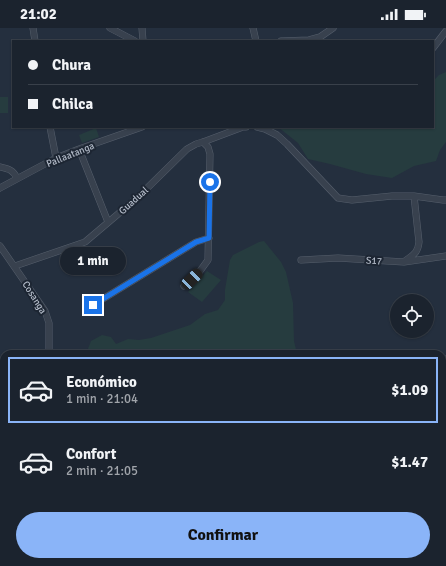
<!DOCTYPE html>
<html lang="es">
<meta charset="utf-8">
<style>
body{margin:0;font-family:Signika,sans-serif;background:#282f3a;color:#f1f3f6;height:100vh;display:flex;flex-direction:column;font-size:15px;white-space:nowrap}
*{box-sizing:border-box;margin:0}
p{font-size:13px;color:#a0a4aa}
.icon{flex:none;width:22px;height:22px;fill:none;stroke:currentColor;stroke-width:2;stroke-linecap:round;stroke-linejoin:round}
.map{position:relative;flex:1;overflow:hidden}
.sheet{position:absolute;left:0px;top:322px;width:446px;height:216px;display:flex;flex-direction:column;background:#1b232e;border-radius:12px 12px 0 0;box-shadow:0 1px 3px #0004,0 0 0 1px #39404a}
.sheet>*{flex:none}
.banner{position:absolute;left:12px;top:12px;width:422px;height:88px;border-radius:0px;box-shadow:0 1px 3px #0004,0 0 0 1px #39404a;display:grid;align-content:center;height:88px;padding:0 16px;background:#1b232e}
.tools{position:absolute;left:390px;top:266px;display:grid;gap:8px}
.tools a{display:grid;place-items:center;width:44px;height:44px;border-radius:50%;background:#1b232e;box-shadow:0 1px 3px #0004,0 0 0 1px #39404a;font-size:20px}
.end{position:absolute;width:18px;height:18px;margin:-9px;border:5px solid #1a73e8;background:#fff;box-shadow:0 0 0 2px #fff}
.from{border-radius:50%}
.bubble{position:absolute;height:28px;border-radius:14px;background:#1b232e;box-shadow:0 1px 3px #0004,0 0 0 1px #39404a;font-size:13px;font-weight:700;line-height:28px;text-align:center}
.car{position:absolute;width:12px;height:24px;margin:-12px -6px;border-radius:5px;box-shadow:0 0 3px 1px #0007;background:linear-gradient(#222 24%,#8ab4d8 0 40%,#222 0 76%,#8ab4d8 0 86%,#222 0)}
.banner b{display:flex;align-items:center;gap:14px;height:38px;font-size:15px}
.banner b+b{border-top:1px solid #39404a}
.banner i{width:10px;height:10px;background:#f1f3f6}
ul{padding:7px 0 0;list-style:none}
li{display:flex;align-items:center;gap:12px;height:66px;margin:0 8px 6px;padding:0 8px;border:2px solid transparent;border-radius:0px}
li div{flex:1}
li b{display:block;font-size:15px}
li em{font-style:normal;font-weight:700}
li.current{border-color:#8ab4f8}
li>.icon{width:36px;height:36px;stroke-width:1.5}
.primary-button{display:flex;gap:8px;margin-top:auto;padding:8px 16px}
.primary-button a{flex:1;height:46px;border-radius:24px;background:#8ab4f8;color:#111;font-size:16px;font-weight:700;line-height:46px;text-align:center}
.status{display:flex;justify-content:space-between;align-items:center;height:28px;padding:0 20px;background:#1b232e;direction:ltr}
.status svg{height:11px;fill:currentColor}
.map>svg:first-child{display:block}
</style>
<div class="status"><b>21:02</b><svg viewBox="0 0 49 12"><path d="M0 12V9h3v3zM5 12V6h3v6zM10 12V3h3v9zM15 12V0h3v12zM26 1h20v11H26zM47 4h2v5h-2z"/></svg></div>
<div class="map">
<svg width="446" height="538" viewBox="0 0 446 538">
<rect width="100%" height="100%" fill="#242f3e"/>
<path fill="#263c3f" d="M446,44V114L440,122L436,133L414,138L392,150L366,146L330,136L308,131L298,115L278,99H329L331,101H343L344,99H433V53L439,47Z
M0,69H8V85H0Z
M96,100L99,109L82,115L79,107Z
M264,213L281,234L286,244L293,275L294,313L297,326H86L91,313L102,307L111,309L116,316L128,311L139,312L151,310L190,297L205,286L218,282L225,272V262L230,232L233,227L259,214Z
M207,243L221,252L202,274L188,264Z
M442,338H446V432H442Z
M56,534H225L224,538H55Z"/>
<g fill="none" stroke-linecap="round" stroke-linejoin="round">
<defs>
<path id="minor" d="M33,0L35,13
M110,0L135,13
M142,0L143,13
M253,0L256,13
M281,13L309,12L320,9L333,0
M433,20L446,3
M50,99L56,130
M257,99L265,101L277,107L287,116L338,170L352,172L392,168H414L443,172H446
M79,121L108,194
M0,139C9,141 13,142 17,150
M0,160L56,130L79,121L142,99
M0,218L45,283L49,295V326
M301,232L338,230L404,234L446,228
M405,233C413,227 418,225 419,214L414,168
M15,238L85,214L137,170L187,121L196,116L203,114L243,99H246
M184,258L200,243L208,232L210,126L208,119L203,114
M93,277L196,214L209,210
M442,331H446
M442,436H446
M0,467L4,463
M388,534V538"/>
</defs>
<use href="#minor" stroke="#565f6c" stroke-width="7"/>
<use href="#minor" stroke="#38414e" stroke-width="6"/>
</g>
<g fill="none" stroke-linecap="round" stroke-linejoin="round">
<path stroke="#1a73e8" stroke-width="5" d="M93,277L196,214L209,210L210,154"/>
</g>
<g text-anchor="middle" stroke-width="4" stroke-linejoin="round" paint-order="stroke">
<g font-size="10" fill="#b4bcc9" stroke="#1d2633">
<text transform="translate(70 126) rotate(-22)" y="4">Pallaatanga</text>
<text transform="translate(133 172) rotate(-42)" y="4">Guadual</text>
<text transform="translate(374 232) rotate(3)" y="4">S17</text>
<text transform="translate(35 269) rotate(58)" y="4">Cosanga</text>
</g>
</g>
</svg>
<div class="tools">
<a><svg class="icon" aria-label="locate" viewBox="0 0 24 24"><circle cx="12" cy="12" r="6"/><path d="M12 2v4M12 18v4M2 12h4M18 12h4"/></svg></a>
</div>
<i class="end from" style="left:210px;top:154px"></i>
<i class="end" style="left:93px;top:277px"></i>
<div class="bubble" style="left:60px;top:219px;width:66px">1 min</div>
<i class="car" style="left:192px;top:251px;rotate:46deg"></i>
<div class="banner">
<b><i class="from"></i>Chura</b>
<b><i></i>Chilca</b>
</div>
<section class="sheet">
<ul>
<li class="current"><svg class="icon" aria-label="car" viewBox="0 0 24 24"><path d="M5 17H2v-5l4-1 3-4h7l3 4 3 1v5h-3M9 17h6M6 11h13"/><circle cx="7" cy="17" r="2"/><circle cx="17" cy="17" r="2"/></svg><div><b>Económico</b><p>1 min · 21:04</p></div><em>$1.09</em></li>
<li><svg class="icon" aria-label="car" viewBox="0 0 24 24"><path d="M5 17H2v-5l4-1 3-4h7l3 4 3 1v5h-3M9 17h6M6 11h13"/><circle cx="7" cy="17" r="2"/><circle cx="17" cy="17" r="2"/></svg><div><b>Confort</b><p>2 min · 21:05</p></div><em>$1.47</em></li>
</ul>
<div class="primary-button"><a>Confirmar</a></div>
</section>
</div>
